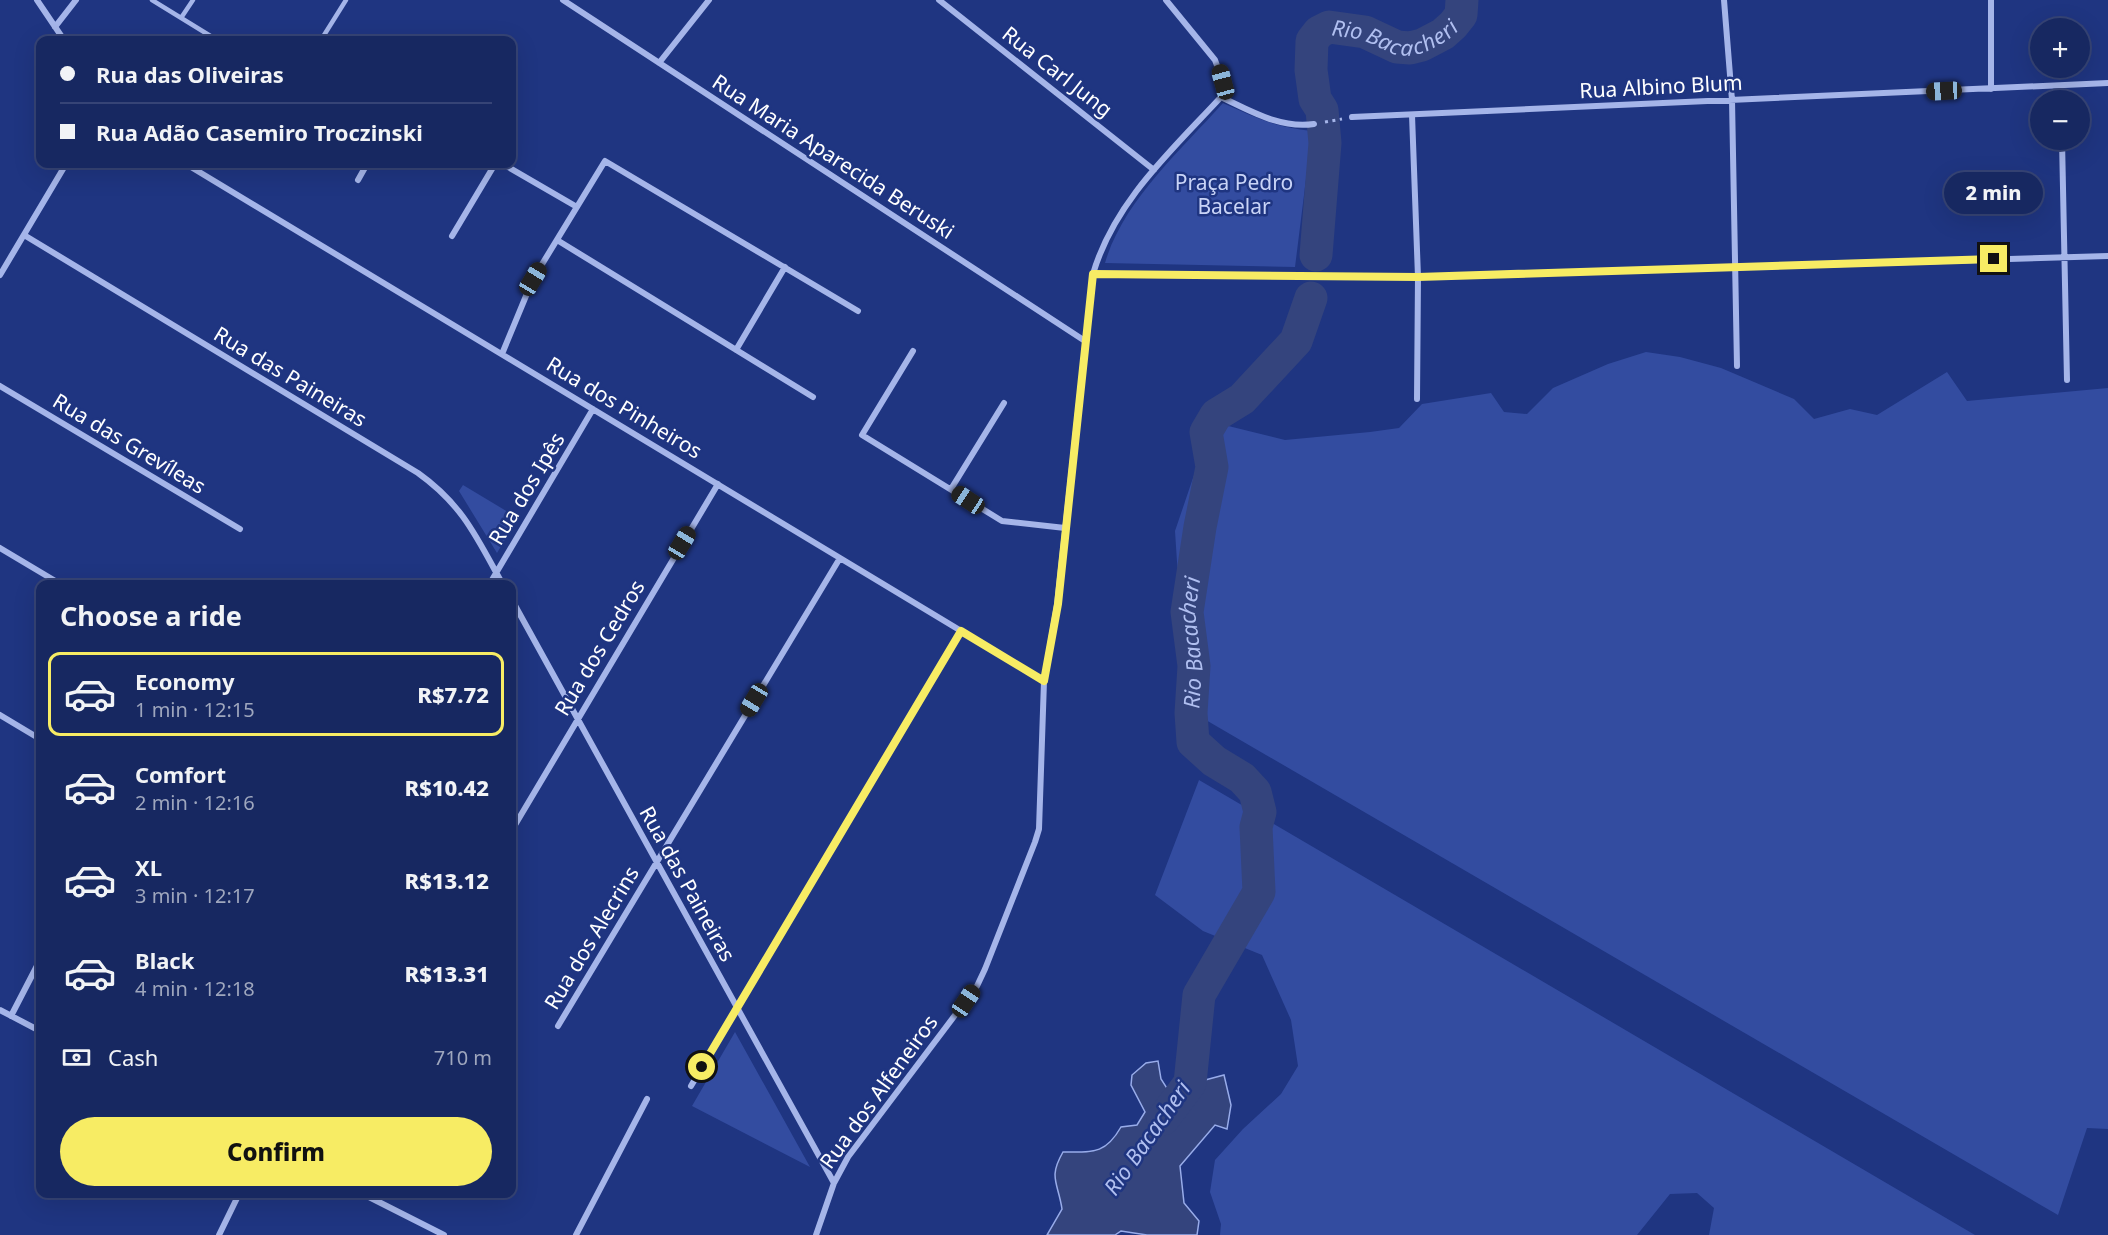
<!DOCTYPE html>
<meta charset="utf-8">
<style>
body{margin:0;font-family:"Noto Sans",sans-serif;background:#203067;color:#f1f3f6;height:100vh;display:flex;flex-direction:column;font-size:22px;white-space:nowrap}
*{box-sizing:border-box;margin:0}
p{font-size:20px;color:#9ea6bd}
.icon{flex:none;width:33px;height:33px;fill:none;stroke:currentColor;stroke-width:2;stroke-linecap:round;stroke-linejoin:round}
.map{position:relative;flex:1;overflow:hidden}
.drawer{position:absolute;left:36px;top:580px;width:480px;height:618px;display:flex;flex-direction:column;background:#172861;border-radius:12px;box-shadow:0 6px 24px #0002,0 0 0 2px #364476}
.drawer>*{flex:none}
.top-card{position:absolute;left:36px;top:36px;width:480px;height:132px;border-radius:12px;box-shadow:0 6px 24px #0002,0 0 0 2px #364476;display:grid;align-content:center;height:132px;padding:0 24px;background:#172861}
.fabs{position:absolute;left:2030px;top:18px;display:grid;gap:12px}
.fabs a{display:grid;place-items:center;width:60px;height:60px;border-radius:50%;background:#172861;box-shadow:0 6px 24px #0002,0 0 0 2px #364476;font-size:30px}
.end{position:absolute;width:27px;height:27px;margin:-14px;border:8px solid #f7ec64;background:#111;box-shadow:0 0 0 3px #111}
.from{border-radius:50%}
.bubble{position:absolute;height:42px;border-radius:21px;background:#172861;box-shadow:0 6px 24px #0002,0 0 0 2px #364476;font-size:20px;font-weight:800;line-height:42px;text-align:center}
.car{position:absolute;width:18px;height:36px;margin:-18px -9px;border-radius:8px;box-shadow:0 0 4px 2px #0007;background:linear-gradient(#222 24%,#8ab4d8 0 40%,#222 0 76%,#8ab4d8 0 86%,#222 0)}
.top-card b{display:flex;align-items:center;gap:21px;height:57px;font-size:22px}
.top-card b+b{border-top:2px solid #364476}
.top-card i{width:15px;height:15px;background:#f1f3f6}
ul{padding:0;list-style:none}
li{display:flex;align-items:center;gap:18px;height:84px;margin:0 12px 9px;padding:0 12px;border:3px solid transparent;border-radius:12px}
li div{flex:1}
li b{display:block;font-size:22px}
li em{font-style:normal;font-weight:800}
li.selected{border-color:#f7ec64}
li>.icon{width:54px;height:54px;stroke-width:1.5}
h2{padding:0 24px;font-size:27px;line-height:72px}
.pay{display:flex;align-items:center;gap:15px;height:66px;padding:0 24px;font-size:22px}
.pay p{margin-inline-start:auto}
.cta{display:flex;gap:12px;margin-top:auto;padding:12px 24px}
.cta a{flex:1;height:69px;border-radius:36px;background:#f7ec64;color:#111;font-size:24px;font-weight:800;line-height:69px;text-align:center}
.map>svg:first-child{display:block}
</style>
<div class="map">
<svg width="2108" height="1235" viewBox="0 0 2108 1235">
<rect width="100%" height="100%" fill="#1f3581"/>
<path fill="#334ca0" d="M1223,103C1256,118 1275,127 1312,131L1295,267L1105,263C1123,201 1181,150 1223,103Z
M1646,352L1680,357L1721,368L1794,399L1814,419L1850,409L1877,415L1947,372L1967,401L2108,388V1129L2087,1128L2058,1215L1199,716L1183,654L1175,531L1212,422L1285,440L1370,432L1399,428L1422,404L1491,393L1504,412L1527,414L1553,388L1608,364Z
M463,485L518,518L497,553L459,491Z
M1199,780L1975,1235H1709L1714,1208L1697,1193L1670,1194L1637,1235H1220L1221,1224L1210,1192L1215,1160L1243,1129L1281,1094L1298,1066L1291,1020L1262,955L1203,931L1155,895Z
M735,1032L810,1167L692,1106Z"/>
<path fill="#34447d" stroke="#98acea" stroke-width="1.5" d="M1158,1061L1161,1079L1168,1090L1224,1075L1231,1105L1227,1129L1215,1125L1180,1166L1184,1203L1199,1221L1197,1235H1147L1121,1231L1115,1235H1047L1062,1209C1058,1182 1048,1178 1063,1152C1092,1152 1105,1155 1121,1127L1137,1125L1145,1112L1131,1085L1132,1075L1146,1063Z"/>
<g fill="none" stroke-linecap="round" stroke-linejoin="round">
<path stroke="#98acea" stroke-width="5" d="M1325,19L1329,27"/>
<g stroke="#34447d" stroke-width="33">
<path id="s1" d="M1316,255L1325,143L1322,110L1315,99L1311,70L1312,41L1319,32L1329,27L1365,32L1397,47L1410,48L1422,45L1443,34L1453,25L1461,15L1462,0"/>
<path id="s2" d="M1163,1119L1190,1083L1199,995L1259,892L1256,827L1260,812L1255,792L1242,778L1214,761L1193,742L1191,713L1194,666L1187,612L1200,527L1212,467L1206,432L1216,415L1242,399L1296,341L1311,298"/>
</g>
<path stroke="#a5b5e9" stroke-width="3" stroke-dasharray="3 4.5" stroke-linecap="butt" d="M1325,122L1342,119"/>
<path stroke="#a5b5e9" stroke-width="4.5" d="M152,0L217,40
M181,18L193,0
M321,40L346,0"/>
<path stroke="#a5b5e9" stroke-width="6" d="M37,0L64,40
M563,0L1085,341
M939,0L1154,170
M1166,0L1215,60L1223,82L1221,97
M1724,0L1732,100L1737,366
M1991,0V89
M55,27L76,0
M659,63L709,0
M2060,86L2061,100
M1221,97C1251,111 1280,129 1314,124
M1412,115L1418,277L1417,399
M1352,117L2108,83
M2062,140L2067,380
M186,164L1044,681
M503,164L577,207
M358,180L367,164
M24,235L418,473C463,505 477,538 503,585
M452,236L495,164
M557,240L813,397
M1093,274L1418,277L2108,256
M0,275L66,164
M736,350L785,267
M913,351L862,435L1002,521L1065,528
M502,354L533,279L605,161L858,311
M0,386L240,529
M951,489L1004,403
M0,548L62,585
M489,585L593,409
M512,600L834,1183
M0,715L40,739
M512,830L718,484
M0,1010L40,1031
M11,1016L40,960
M558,1026L840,558
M691,1086L961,631
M363,1194L444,1235
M219,1235L239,1194
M576,1235L647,1099
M816,1235L834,1183L848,1157L977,986L985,969L1035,842L1039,829L1044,681L1057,605L1093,274C1114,202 1171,151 1221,97"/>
</g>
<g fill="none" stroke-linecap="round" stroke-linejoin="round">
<path stroke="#f7ec64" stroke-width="8" d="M702,1067L961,631L1044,681L1058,604L1093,274L1418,277L1994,259"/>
</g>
<g text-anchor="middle" stroke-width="5" stroke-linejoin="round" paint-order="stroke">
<g font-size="21" fill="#fff" stroke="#1f3581">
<text transform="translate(1057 72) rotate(38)" y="7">Rua Carl Jung</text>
<text transform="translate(1661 87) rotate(-3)" y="7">Rua Albino Blum</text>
<text transform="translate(833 157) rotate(33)" y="7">Rua Maria Aparecida Beruski</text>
<text transform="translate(290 377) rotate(31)" y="7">Rua das Paineiras</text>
<text transform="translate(624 408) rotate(31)" y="7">Rua dos Pinheiros</text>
<text transform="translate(129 444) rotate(31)" y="7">Rua das Grevíleas</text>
<text transform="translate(527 489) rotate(-59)" y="7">Rua dos Ipês</text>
<text transform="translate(600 648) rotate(-59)" y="7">Rua dos Cedros</text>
<text transform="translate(687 884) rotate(61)" y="7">Rua das Paineiras</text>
<text transform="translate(592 938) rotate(-59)" y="7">Rua dos Alecrins</text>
<text transform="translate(879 1092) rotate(-54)" y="7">Rua dos Alfeneiros</text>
</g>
<g font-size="21" fill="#c9d4f7" stroke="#1f3581">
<text x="1234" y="190">Praça Pedro<tspan x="1234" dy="24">Bacelar</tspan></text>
</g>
<g font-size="22" font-style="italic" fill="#b0bff0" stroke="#1f3581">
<text dy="8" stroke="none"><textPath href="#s1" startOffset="309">Rio Bacacheri</textPath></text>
<text dy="8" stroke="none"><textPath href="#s2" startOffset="534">Rio Bacacheri</textPath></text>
<text transform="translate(1147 1138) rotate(-55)" y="8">Rio Bacacheri</text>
</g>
</g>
</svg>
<div class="fabs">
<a>+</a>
<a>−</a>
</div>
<i class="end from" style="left:702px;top:1067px"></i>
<i class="end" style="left:1994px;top:259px"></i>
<div class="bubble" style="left:1944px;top:172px;width:99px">2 min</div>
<i class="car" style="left:1223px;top:82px;rotate:345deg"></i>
<i class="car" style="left:1944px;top:91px;rotate:267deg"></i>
<i class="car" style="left:533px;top:279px;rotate:31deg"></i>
<i class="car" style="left:968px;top:500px;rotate:303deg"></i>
<i class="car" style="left:682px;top:543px;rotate:31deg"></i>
<i class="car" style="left:754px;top:700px;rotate:211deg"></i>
<i class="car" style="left:966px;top:1001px;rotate:34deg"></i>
<div class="top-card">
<b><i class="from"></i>Rua das Oliveiras</b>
<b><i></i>Rua Adão Casemiro Troczinski</b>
</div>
<section class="drawer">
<h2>Choose a ride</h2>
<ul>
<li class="selected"><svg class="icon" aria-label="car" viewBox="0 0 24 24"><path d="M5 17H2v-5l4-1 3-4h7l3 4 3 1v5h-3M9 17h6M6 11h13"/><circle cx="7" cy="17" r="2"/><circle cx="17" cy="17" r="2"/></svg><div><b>Economy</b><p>1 min · 12:15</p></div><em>R$7.72</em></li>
<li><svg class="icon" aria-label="car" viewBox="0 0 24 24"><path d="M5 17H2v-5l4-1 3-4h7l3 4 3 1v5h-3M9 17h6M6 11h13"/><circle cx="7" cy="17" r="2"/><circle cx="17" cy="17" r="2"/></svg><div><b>Comfort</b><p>2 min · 12:16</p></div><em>R$10.42</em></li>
<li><svg class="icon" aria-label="car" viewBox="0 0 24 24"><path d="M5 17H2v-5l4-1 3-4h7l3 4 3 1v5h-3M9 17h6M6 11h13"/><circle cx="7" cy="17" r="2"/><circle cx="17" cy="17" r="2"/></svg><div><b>XL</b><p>3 min · 12:17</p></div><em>R$13.12</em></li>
<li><svg class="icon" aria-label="car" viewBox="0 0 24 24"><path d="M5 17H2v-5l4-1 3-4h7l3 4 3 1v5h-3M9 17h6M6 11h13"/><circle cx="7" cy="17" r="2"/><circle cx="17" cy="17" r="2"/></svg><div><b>Black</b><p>4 min · 12:18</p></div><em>R$13.31</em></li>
</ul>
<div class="pay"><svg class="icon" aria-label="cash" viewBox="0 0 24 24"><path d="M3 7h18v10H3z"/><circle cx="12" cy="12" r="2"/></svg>Cash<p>710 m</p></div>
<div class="cta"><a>Confirm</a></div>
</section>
</div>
